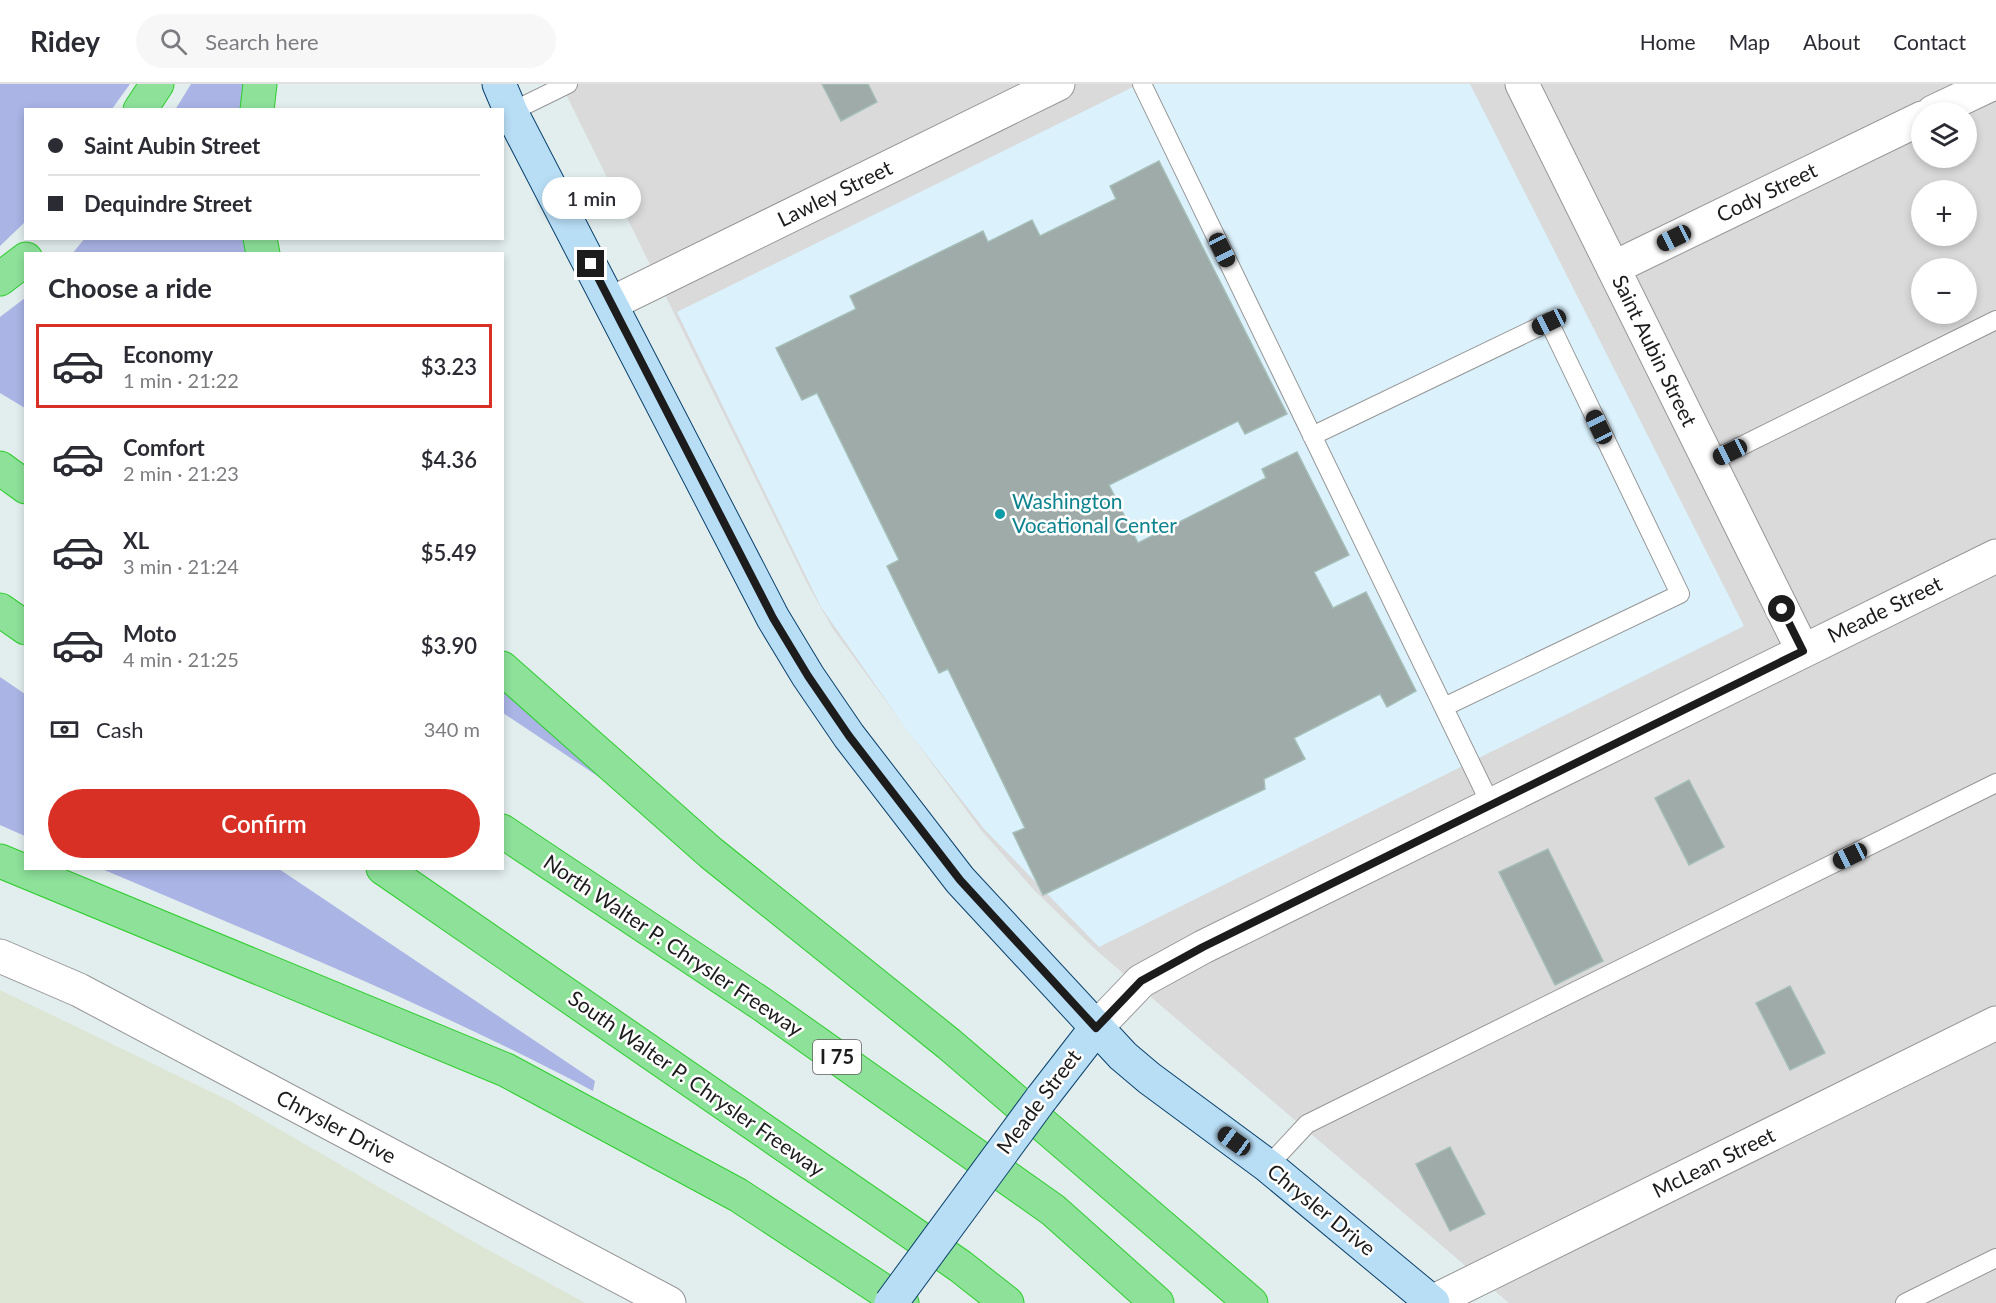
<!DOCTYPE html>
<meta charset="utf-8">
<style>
body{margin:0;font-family:Lato,sans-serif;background:#f7f7f7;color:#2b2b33;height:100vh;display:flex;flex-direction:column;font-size:22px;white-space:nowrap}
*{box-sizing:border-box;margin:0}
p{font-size:20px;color:#7c7c81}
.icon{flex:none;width:33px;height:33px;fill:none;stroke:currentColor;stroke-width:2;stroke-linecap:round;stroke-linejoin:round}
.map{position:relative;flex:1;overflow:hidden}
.sheet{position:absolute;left:24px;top:168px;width:480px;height:618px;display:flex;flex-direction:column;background:#fff;border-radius:0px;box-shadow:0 3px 9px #0003}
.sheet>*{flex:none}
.top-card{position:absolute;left:24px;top:24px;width:480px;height:132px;border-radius:0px;box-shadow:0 3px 9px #0003;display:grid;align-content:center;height:132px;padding:0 24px;background:#fff}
.tools{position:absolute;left:1911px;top:18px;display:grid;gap:12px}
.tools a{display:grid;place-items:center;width:66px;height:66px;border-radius:50%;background:#fff;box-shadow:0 3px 9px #0003;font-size:30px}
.end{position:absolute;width:27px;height:27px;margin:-14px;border:8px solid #1c1c1c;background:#fff;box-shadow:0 0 0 3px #fff}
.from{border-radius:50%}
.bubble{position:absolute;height:42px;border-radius:21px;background:#fff;box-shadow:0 3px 9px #0003;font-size:20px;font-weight:600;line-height:42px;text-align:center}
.car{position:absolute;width:18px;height:36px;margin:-18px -9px;border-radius:8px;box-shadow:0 0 4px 2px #0007;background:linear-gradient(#222 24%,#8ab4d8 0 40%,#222 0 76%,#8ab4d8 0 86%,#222 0)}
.top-card b{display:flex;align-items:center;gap:21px;height:57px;font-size:22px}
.top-card b+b{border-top:2px solid #e1e1e2}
.top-card i{width:15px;height:15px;background:#2b2b33}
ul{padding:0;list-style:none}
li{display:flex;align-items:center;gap:18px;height:84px;margin:0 12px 9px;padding:0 12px;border:3px solid transparent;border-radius:0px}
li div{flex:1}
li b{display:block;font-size:22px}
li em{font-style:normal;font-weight:600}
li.active{border-color:#d93025}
li>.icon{width:54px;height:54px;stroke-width:1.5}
h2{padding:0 24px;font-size:27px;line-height:72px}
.pay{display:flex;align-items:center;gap:15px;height:66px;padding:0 24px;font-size:22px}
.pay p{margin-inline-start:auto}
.cta{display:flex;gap:12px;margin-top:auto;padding:12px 24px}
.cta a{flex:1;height:69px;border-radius:36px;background:#d93025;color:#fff;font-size:24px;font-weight:600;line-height:69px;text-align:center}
header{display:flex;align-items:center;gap:36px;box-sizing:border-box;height:84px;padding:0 30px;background:#fff;border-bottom:2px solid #e1e1e2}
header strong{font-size:28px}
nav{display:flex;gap:33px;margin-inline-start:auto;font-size:21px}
.search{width:420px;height:54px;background:#f7f7f7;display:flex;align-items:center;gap:15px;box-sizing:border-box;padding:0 21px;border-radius:33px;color:#7c7c81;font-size:22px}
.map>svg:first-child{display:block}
</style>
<header>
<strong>Ridey</strong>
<div class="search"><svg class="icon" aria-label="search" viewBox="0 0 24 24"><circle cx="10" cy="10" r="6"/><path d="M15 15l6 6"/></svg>Search here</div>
<nav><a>Home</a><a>Map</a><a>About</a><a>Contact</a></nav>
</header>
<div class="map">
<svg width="1996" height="1219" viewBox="0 0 1996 1219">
<rect width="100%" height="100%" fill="#e2eded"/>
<path fill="#d9dad9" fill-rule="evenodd" d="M561,0H1996V1219H1509L1096,866L1034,806L981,746L833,545L808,501ZM1922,28H1966V74H1922ZM1922,106H1966V152H1922ZM1922,184H1966V230H1922Z"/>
<path fill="#dde6d4" d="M0,906L232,1018L472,1157L585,1219H0Z"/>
<path fill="#dbf2fd" d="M1139,0H1470L1744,542L1099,863L985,746L907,646L821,523L677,228Z"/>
<path fill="#aab4e5" d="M0,0H130L112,25L26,26L25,138L0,162Z
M191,0H247L243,25L175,26Z
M85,154L247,155L250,170H72Z
M25,214V324L0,309V233Z
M0,593L25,610V752L0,741Z
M502,594L626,711L503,629Z
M102,785H279L595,997L593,1007C434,923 267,855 102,785Z"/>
<path fill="#9eaba8" stroke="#a6beb8" stroke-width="1.5" d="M822,0H868L877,18L841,37Z
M1159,77L1287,330L1245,350L1238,337L1109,401L1138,459L1266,394L1262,385L1297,368L1349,471L1314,488L1333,524L1366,508L1416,607L1387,623L1380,610L1294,654L1305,675L1264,695L1265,705L1043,811L1013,749L1025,744L948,585L939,589L887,482L899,476L817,309L802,316L776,264L856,225L850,212L983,147L988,158L1032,136L1040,152L1116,115L1110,102Z
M1689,696L1724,763L1689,781L1655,714Z
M1548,765L1603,877L1555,901L1499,788Z
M1790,902L1825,969L1790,986L1756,919Z
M1450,1063L1485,1130L1450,1147L1416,1080Z"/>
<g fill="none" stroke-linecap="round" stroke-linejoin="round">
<defs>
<path id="lane" d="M1142,0L1491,721
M511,28L568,0
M1312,352L1549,238L1680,510L1444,623
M1709,378L1996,236
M1268,1082L1307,1040L1996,699
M1905,1219L1996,1174"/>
<path id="street" d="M1522,0L1803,567
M1933,28L1992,0
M1613,184L1922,34
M612,219L1058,0
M0,872L79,906L669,1219
M1096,944L1141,897L1203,863L1996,472
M1432,1218L1996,939"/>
<path id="secondary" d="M499,0L511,28L773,534L808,592L849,652L960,796L1123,972L1149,994L1268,1082L1433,1219
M1041,1015L1096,944"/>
<path id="highway" d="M140,26L157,0
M257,26L260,0
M260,154L263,170
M0,195L26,175
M0,384L26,403
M0,526L26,544
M502,584L711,769L949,960L1251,1219
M502,747L763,921L1053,1126L1157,1219
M0,777L506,986L738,1111L902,1219
M383,784L960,1182L1007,1219"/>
</defs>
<use href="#lane" stroke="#969696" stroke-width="20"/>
<use href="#street" stroke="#969696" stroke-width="35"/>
<use href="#secondary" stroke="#0a416c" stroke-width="35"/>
<use href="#highway" stroke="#2ece2d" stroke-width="35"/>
<use href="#lane" stroke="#fff" stroke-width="18"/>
<use href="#street" stroke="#fff" stroke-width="33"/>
<use href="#secondary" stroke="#b8def6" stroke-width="33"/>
<use href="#highway" stroke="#8de199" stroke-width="33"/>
<defs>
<path id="secondary-bridge" d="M891,1219L1041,1015"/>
</defs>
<use href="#secondary-bridge" stroke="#0a416c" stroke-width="35" stroke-linecap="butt"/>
<use href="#secondary-bridge" stroke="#b8def6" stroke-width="33"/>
</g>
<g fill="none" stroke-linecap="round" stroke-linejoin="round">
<path stroke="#1c1c1c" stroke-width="8" d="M591,180L773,534L808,592L849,652L960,796L1096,944L1141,897L1203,863L1803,567L1782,525"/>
</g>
<circle fill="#0f9aa8" stroke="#fff" stroke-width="2" cx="1000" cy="430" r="6"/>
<g text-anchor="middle" stroke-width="5" stroke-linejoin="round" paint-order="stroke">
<rect fill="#fff" stroke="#606060" stroke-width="1.5" x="813" y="956" width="48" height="34" rx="4.5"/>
<g font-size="20" font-weight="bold" fill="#1c1c1c">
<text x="837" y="980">I 75</text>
</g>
<g font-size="21" fill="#1c1c1c" stroke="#fff">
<text transform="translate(1767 109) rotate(-26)" y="7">Cody Street</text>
<text transform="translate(835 110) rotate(-26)" y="7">Lawley Street</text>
<text transform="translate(1654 267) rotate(64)" y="7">Saint Aubin Street</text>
<text transform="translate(1885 526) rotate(-26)" y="7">Meade Street</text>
<text transform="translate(673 862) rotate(34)" y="7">North Walter P. Chrysler Freeway</text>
<text transform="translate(696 1000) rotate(35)" y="7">South Walter P. Chrysler Freeway</text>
<text transform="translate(1039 1018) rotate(-53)" y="7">Meade Street</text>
<text transform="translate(336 1043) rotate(28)" y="7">Chrysler Drive</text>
<text transform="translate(1714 1079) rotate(-26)" y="7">McLean Street</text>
<text transform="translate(1321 1126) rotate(39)" y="7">Chrysler Drive</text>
</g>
<g font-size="21" fill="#0d838f" stroke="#fff" text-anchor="start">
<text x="1012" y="425">Washington<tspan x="1012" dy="24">Vocational Center</tspan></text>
</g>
</g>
</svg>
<div class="tools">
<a><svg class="icon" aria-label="layers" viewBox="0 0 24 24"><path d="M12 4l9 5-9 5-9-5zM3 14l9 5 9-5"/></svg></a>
<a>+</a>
<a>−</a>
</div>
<i class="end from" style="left:1782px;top:525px"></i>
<i class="end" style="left:591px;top:180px"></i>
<div class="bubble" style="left:542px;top:93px;width:99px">1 min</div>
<i class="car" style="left:1674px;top:154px;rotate:244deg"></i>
<i class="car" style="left:1222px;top:166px;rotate:154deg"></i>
<i class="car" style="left:1549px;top:238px;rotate:244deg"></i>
<i class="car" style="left:1599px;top:343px;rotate:334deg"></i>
<i class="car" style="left:1730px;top:368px;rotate:244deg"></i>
<i class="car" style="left:1850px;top:772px;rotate:244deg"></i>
<i class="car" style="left:1234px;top:1057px;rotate:306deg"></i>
<div class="top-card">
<b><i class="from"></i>Saint Aubin Street</b>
<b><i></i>Dequindre Street</b>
</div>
<section class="sheet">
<h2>Choose a ride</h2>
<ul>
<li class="active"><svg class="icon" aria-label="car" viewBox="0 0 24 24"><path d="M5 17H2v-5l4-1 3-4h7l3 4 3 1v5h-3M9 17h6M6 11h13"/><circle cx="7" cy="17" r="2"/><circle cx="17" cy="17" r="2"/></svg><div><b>Economy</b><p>1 min · 21:22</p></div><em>$3.23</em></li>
<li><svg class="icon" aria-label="car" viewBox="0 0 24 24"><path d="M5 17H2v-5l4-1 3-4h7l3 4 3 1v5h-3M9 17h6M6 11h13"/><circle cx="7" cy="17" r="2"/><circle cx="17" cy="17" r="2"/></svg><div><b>Comfort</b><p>2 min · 21:23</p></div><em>$4.36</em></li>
<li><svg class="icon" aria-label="car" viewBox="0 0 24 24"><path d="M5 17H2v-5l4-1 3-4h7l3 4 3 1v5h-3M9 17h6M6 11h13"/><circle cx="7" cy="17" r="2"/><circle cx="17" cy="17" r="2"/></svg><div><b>XL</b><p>3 min · 21:24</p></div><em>$5.49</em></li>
<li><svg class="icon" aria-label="car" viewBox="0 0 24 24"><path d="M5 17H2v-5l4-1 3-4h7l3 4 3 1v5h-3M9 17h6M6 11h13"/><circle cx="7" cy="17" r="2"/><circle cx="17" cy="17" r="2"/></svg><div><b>Moto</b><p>4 min · 21:25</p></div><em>$3.90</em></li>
</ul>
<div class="pay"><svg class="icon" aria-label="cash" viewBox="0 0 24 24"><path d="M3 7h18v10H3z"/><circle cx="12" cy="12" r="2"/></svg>Cash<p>340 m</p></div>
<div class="cta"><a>Confirm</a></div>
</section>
</div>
